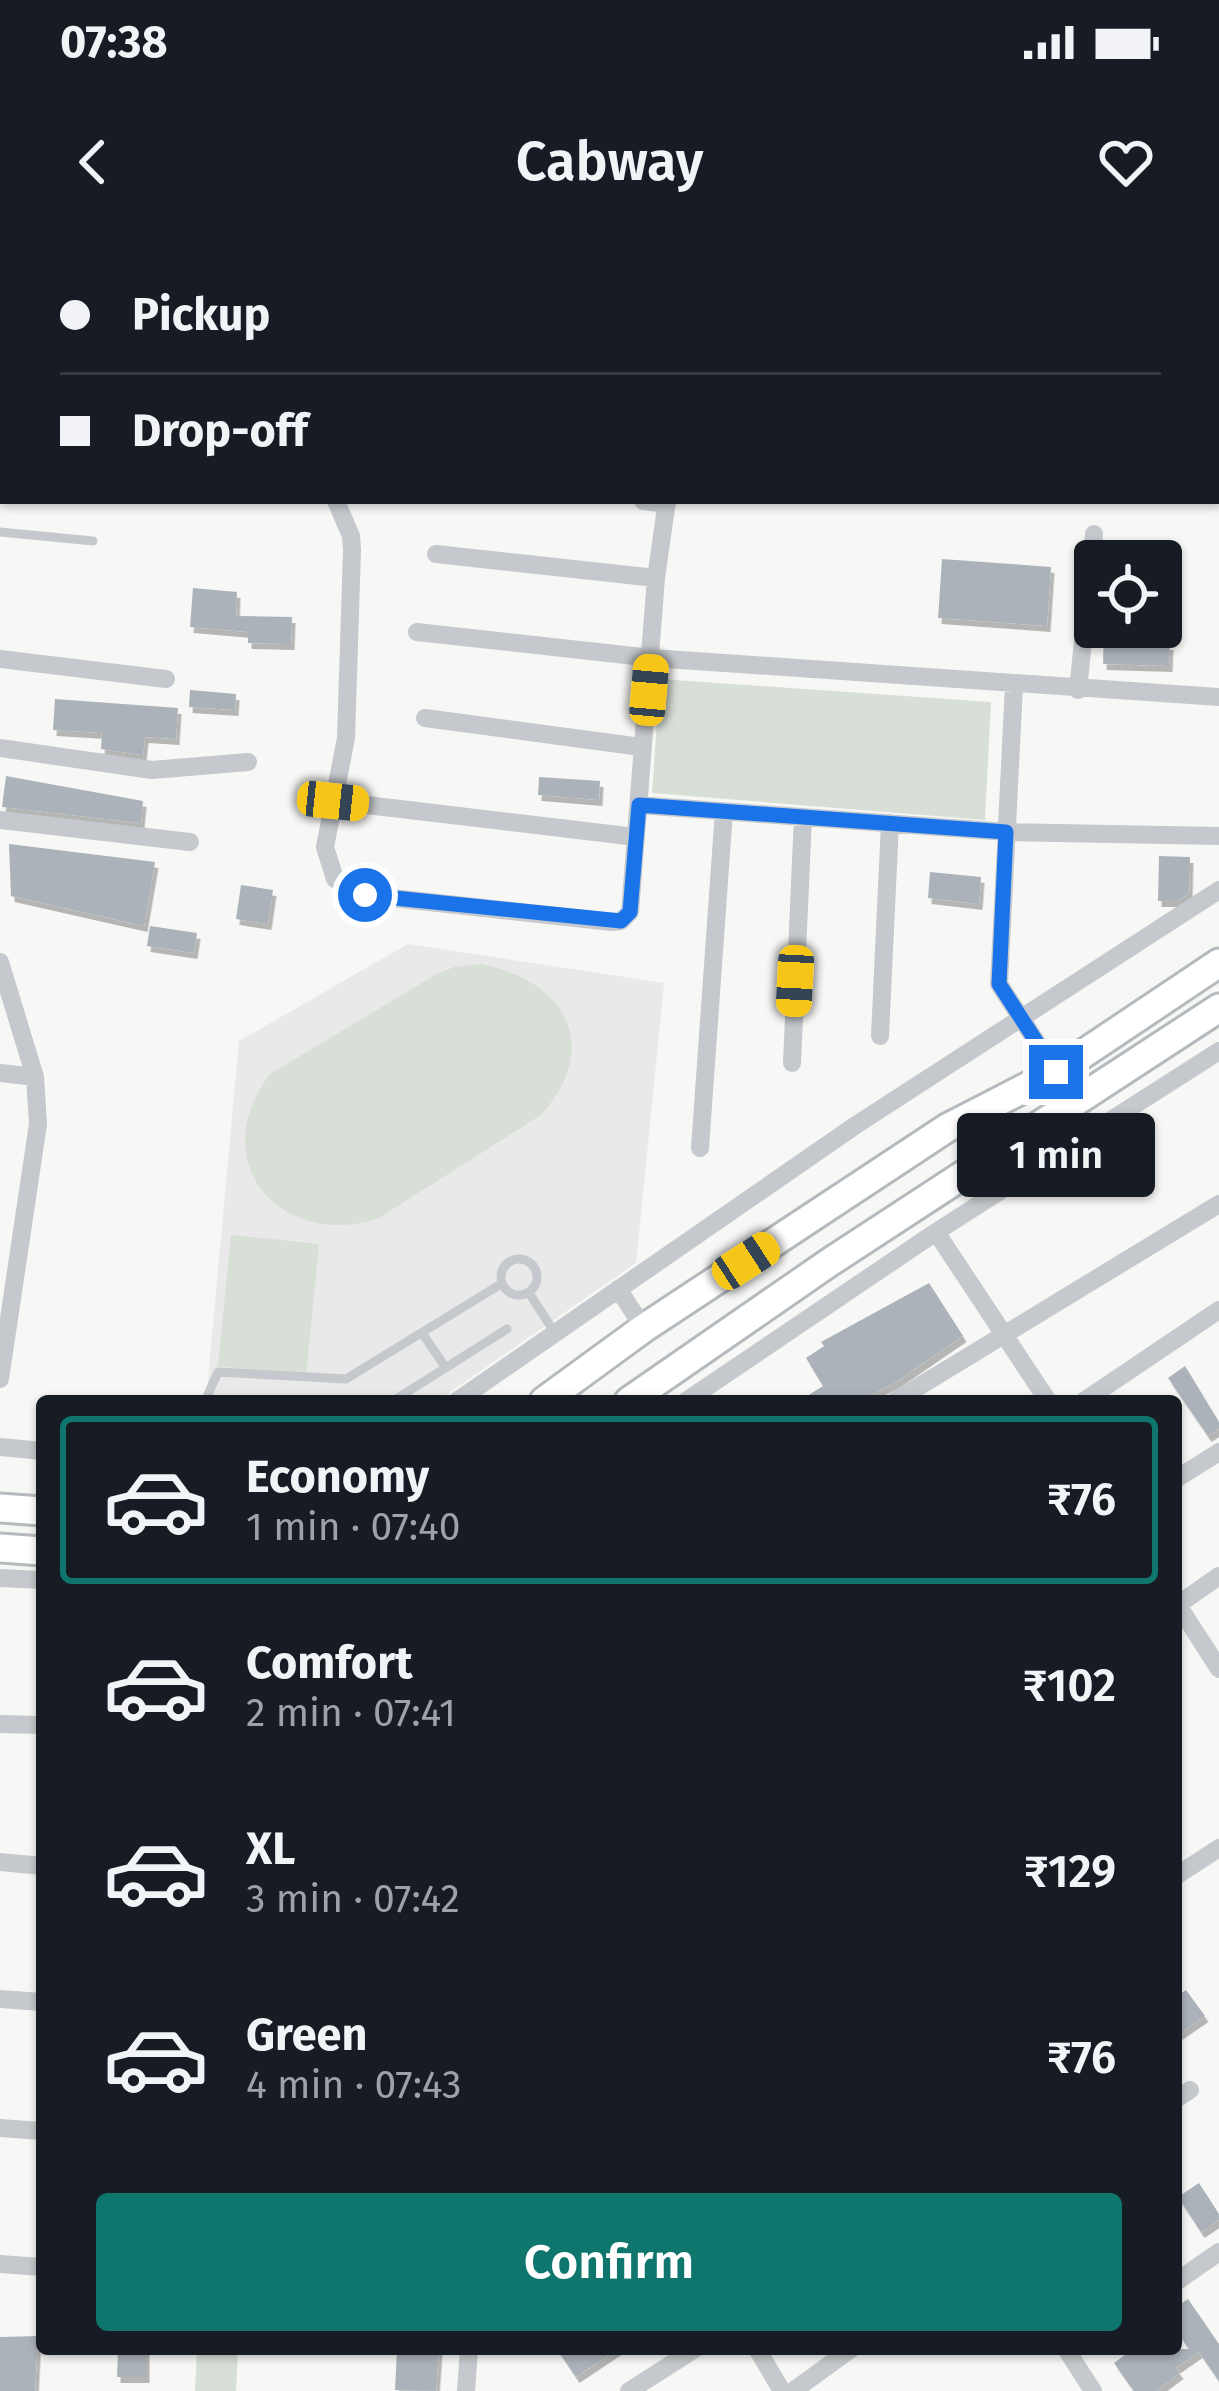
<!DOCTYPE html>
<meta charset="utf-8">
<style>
body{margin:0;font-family:"Fira Sans",sans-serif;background:#242831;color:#f1f3f6;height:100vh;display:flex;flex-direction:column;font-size:45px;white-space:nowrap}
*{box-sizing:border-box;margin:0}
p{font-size:39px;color:#9ea1a6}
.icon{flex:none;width:66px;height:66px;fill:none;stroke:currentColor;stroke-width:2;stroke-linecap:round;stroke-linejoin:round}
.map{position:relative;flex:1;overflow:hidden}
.drawer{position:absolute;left:36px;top:1155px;width:1146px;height:960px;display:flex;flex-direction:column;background:#171b24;border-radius:12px;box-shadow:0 3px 9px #0004}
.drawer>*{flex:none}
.hud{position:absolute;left:0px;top:0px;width:1221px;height:264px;box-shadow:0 3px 9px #0004;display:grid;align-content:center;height:264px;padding:0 60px;background:#171b24}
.tools{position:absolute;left:1074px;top:300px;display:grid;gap:24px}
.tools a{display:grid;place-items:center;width:108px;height:108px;border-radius:12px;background:#171b24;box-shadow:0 3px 9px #0004;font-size:60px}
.end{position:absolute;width:54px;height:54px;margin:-27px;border:15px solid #1a73e8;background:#fff;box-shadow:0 0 0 6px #fff}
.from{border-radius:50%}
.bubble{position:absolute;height:84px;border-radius:12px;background:#171b24;box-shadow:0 3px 9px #0004;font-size:39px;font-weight:600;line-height:84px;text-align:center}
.car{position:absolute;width:36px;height:72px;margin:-36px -18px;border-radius:15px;box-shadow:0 0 9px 3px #0007;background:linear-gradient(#f5c518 24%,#345 0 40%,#f5c518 0 76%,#345 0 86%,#f5c518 0)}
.hud b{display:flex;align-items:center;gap:42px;height:114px;font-size:45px}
.hud b+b{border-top:3px solid #363941}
.hud i{width:30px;height:30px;background:#f1f3f6}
ul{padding:21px 0 0;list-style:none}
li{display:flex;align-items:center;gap:36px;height:168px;margin:0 24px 18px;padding:0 36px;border:6px solid transparent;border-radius:12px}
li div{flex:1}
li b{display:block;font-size:45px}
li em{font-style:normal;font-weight:600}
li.current{border-color:#0f766e}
li>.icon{width:108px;height:108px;stroke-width:1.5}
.action{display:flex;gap:24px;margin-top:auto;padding:24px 60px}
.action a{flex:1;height:138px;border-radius:12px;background:#0f766e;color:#fff;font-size:48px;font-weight:600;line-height:138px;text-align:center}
.status{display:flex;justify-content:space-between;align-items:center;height:84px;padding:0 60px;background:#171b24;direction:ltr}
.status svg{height:33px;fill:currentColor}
header{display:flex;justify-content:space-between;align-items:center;height:156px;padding:0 60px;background:#171b24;font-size:54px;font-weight:600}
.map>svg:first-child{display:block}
</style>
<div class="status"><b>07:38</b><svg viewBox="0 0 49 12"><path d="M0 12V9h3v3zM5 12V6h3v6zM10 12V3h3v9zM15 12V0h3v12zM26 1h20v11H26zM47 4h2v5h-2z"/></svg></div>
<header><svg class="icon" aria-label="back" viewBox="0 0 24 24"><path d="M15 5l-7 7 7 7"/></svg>Cabway<svg class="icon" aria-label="heart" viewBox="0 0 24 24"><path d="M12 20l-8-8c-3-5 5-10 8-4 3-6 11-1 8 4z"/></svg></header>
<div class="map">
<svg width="1219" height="2151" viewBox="0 0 1219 2151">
<defs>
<filter id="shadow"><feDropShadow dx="3.5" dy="6" stdDeviation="0" flood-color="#0004"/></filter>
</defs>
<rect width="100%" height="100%" fill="#f7f8f5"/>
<path fill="#e8e9e8" d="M408,704L664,743L636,1023L437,1161H206L239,801Z"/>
<path fill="#d8dfd6" d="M660,439L991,462L985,580L652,553Z
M481,724C565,740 603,806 541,875L377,979C279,1009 204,921 270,834L435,735L454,727Z
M231,995L319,1004L306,1135L218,1126Z
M197,2109H238L236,2151H195Z"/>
<path fill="#abb2b9" filter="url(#shadow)" d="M942,319L1051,327L1047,386L938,378Z
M193,348L237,352L236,376L292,377L291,404L248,403V392L190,387Z
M1104,387H1145V403L1170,404L1169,426L1103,424Z
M190,450L236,454L235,470L189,467Z
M55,459L178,468L176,499L145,497L143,515L101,509L102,493L53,490Z
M6,536L143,561L141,583L2,567Z
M539,537L600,541L599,560L538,555Z
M9,604L155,622L144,686L11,656Z
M1159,616L1190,617L1189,653L1177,661H1158Z
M930,632L981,637L979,664L928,658Z
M241,645L273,650L268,684L236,679Z
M150,686L197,693L194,713L147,706Z
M929,1043L963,1096L896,1142L859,1161H799L823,1146L806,1118L824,1106L821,1102Z
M1185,1126L1219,1182V1189L1208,1196L1168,1138Z
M1186,1750L1205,1776L1176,1796V1757Z
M1199,1943L1219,1974V1980L1201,1992L1178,1957Z
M1188,2059L1219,2104V2141L1199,2112L1176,2128L1180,2133L1156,2151H1134L1114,2123L1133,2109H1189L1176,2090V2067Z
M38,2096L35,2151H0V2097Z
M118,2109H146V2137H117Z
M397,2109H439L436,2151L395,2150Z
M557,2109H618L576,2137Z"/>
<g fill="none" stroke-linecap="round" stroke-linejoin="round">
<defs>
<path id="secondary" d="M544,1161L644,1088L947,888L1056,832L1219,723
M629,1161L830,1022L1219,768
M0,1268L42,1271
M0,1308L42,1311"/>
</defs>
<use href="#secondary" stroke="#b5babf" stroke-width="33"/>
<path stroke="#c5c8cc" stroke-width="9" d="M0,292L93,301
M501 1037a18 18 0 1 1 36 0a18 18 0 1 1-36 0Z
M529,1053L555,1093
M422,1093L446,1128
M205,1161L218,1132L346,1139L501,1044
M393,1161L507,1089"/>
<path stroke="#c5c8cc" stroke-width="18" d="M523,0L544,3
M354,3V0
M687,3L688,0
M0,193H3
M336,261L351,296L352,310L346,498L325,607L335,639L365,655L612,682L621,681L630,672L656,338L667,261
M643,261L667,264
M436,314L656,338
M417,392L652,418L1219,457
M0,419L166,439
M1014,446L999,744L1056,832
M1078,450L1094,294
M425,478L641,507
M0,508L152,530L248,522
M333,561L636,597
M639,565L1007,592L1219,596
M0,580L190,602
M0,722L35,837L38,884L0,1139
M880,796L890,583
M792,823L803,577
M0,833L35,837
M700,908L724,571
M936,992L1048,1161
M618,1049L644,1088
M457,1161L856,885L1219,650
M686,1161L936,992L1219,811
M895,1161L1219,964
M1084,1161L1219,1070
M0,1207L42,1211
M1176,1239L1219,1212
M0,1338L42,1340
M1176,1362L1219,1429
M1176,1366L1219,1336
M0,1484L42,1485
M0,1622L42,1626
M1176,1636L1219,1608
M0,1759L42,1762
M1176,1859L1190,1850
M0,1888L42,1891
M0,2024L42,2027
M1176,2042L1219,2012
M757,2109L782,2151
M1066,2109L1093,2151
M466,2151L469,2109
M629,2151L695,2109
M793,2151L851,2109"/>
<use href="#secondary" stroke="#fff" stroke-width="27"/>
</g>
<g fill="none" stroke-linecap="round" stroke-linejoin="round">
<path stroke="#1a73e8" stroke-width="15" d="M365,655L621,681L630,672L639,565L1006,592L999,744L1056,832"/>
</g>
</svg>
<div class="tools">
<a><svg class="icon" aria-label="locate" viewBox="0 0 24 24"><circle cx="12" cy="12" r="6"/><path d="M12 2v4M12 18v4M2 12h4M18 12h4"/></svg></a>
</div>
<i class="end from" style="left:365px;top:655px"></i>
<i class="end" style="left:1056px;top:832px"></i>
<div class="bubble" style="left:957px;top:873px;width:198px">1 min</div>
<i class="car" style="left:649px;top:450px;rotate:5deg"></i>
<i class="car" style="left:333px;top:561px;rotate:96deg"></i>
<i class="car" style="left:795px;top:741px;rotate:183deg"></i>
<i class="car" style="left:746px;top:1021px;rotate:57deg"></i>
<div class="hud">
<b><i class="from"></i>Pickup</b>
<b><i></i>Drop-off</b>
</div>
<section class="drawer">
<ul>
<li class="current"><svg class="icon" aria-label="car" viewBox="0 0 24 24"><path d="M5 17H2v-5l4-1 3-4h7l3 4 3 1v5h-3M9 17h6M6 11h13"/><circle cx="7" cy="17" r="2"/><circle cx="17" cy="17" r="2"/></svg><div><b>Economy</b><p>1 min · 07:40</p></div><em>₹76</em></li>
<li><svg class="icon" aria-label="car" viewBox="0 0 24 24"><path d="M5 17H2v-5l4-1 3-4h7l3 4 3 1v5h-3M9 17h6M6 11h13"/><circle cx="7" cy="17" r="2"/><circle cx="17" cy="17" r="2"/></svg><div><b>Comfort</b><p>2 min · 07:41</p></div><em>₹102</em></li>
<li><svg class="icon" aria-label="car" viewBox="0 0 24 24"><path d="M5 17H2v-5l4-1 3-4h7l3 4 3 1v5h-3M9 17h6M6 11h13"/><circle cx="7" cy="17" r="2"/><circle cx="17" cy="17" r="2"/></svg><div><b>XL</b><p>3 min · 07:42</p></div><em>₹129</em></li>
<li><svg class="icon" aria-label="car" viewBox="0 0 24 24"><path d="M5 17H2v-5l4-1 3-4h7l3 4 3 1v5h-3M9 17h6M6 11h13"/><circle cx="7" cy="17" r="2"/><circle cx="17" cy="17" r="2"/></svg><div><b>Green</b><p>4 min · 07:43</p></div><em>₹76</em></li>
</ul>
<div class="action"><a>Confirm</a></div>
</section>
</div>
